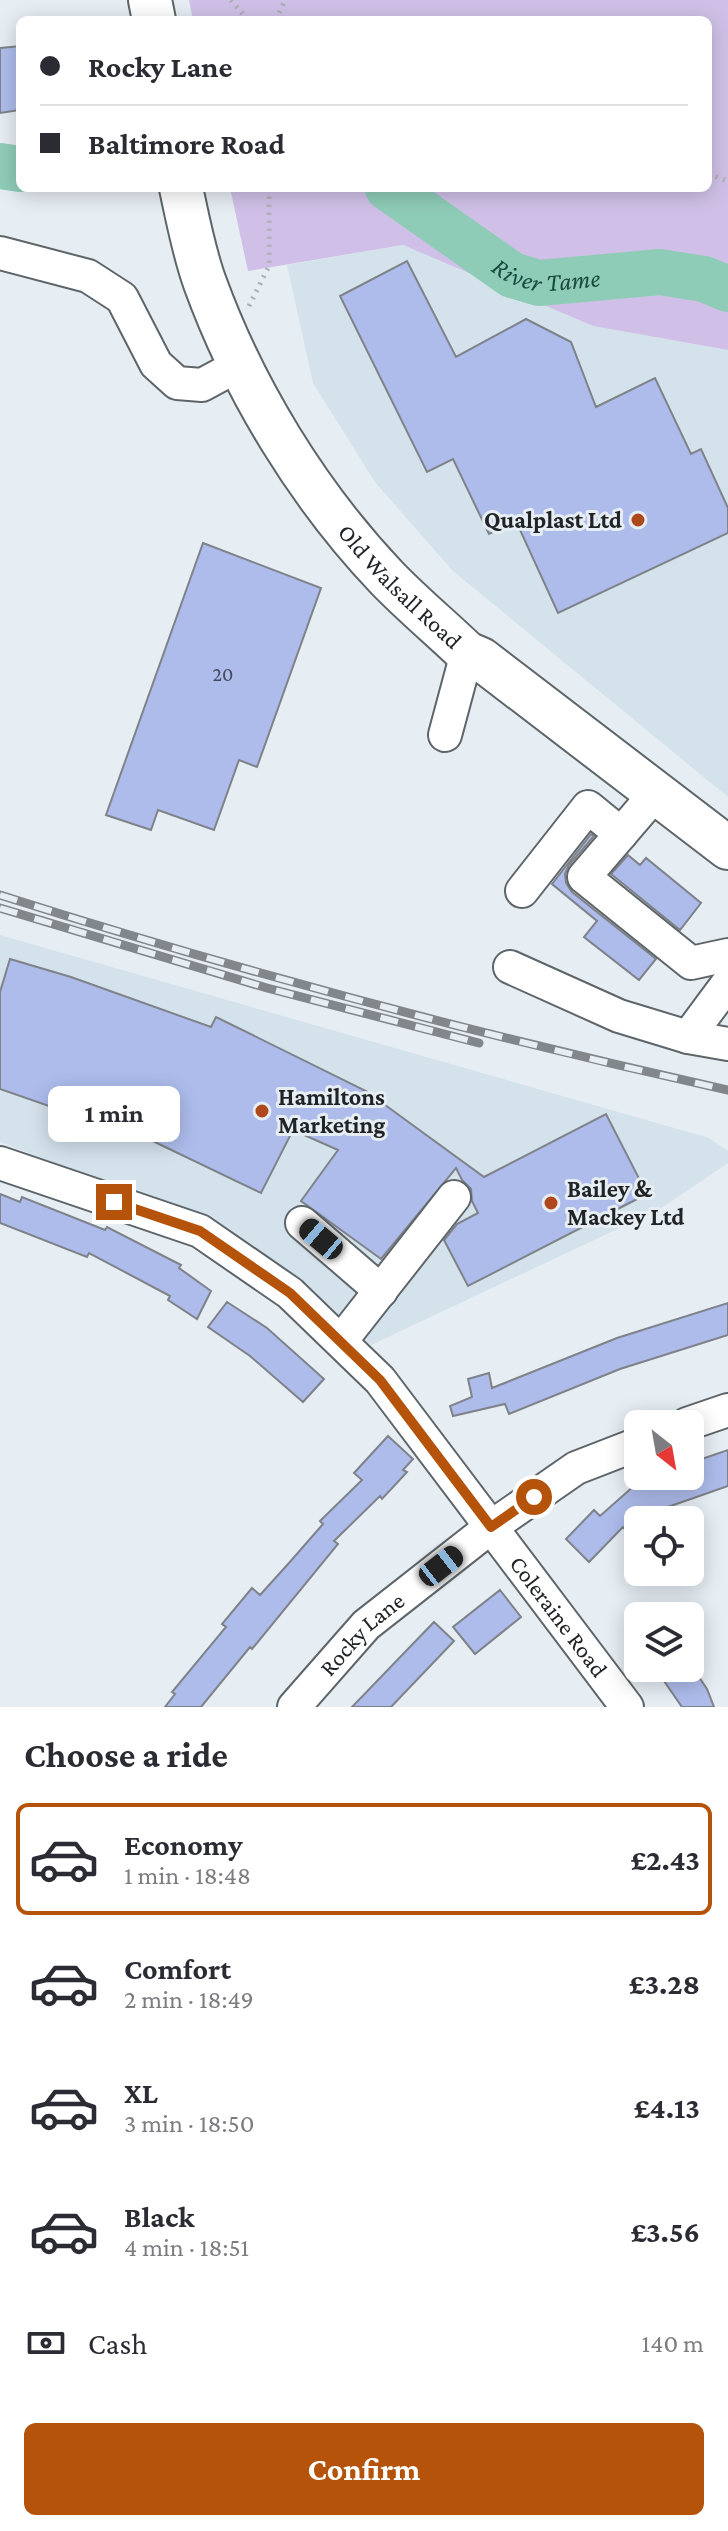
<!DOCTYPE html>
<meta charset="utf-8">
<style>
body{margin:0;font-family:"Crimson Pro",serif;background:#f2f2f3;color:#2b2b33;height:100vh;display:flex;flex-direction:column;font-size:30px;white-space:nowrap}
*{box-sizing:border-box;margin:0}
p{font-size:26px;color:#7c7c81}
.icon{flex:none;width:44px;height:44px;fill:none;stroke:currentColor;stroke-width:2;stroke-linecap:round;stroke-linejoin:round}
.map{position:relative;height:1707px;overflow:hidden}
.details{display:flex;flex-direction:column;background:#fff;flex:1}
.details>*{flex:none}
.guide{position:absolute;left:16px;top:16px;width:696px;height:176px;border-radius:12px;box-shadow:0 4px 20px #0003;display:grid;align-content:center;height:176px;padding:0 24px;background:#fff}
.needle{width:52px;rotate:149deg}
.tools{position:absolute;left:624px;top:1410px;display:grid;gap:16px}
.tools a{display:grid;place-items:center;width:80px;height:80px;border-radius:12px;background:#fff;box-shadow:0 4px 20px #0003;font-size:40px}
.end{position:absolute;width:36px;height:36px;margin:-18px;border:10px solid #b45309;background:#fff;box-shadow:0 0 0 4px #fff}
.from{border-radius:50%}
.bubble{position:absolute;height:56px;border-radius:12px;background:#fff;box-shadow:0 4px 20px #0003;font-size:26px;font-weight:700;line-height:56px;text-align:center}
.car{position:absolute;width:24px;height:48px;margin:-24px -12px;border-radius:10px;box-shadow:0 0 6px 2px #0007;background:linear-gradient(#222 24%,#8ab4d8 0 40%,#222 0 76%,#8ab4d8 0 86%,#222 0)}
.guide b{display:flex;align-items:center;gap:28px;height:76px;font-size:30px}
.guide b+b{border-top:2px solid #e1e1e2}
.guide i{width:20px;height:20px;background:#2b2b33}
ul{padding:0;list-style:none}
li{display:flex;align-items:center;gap:24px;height:112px;margin:0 16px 12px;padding:0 8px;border:4px solid transparent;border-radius:12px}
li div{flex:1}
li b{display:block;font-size:30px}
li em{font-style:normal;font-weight:700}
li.active{border-color:#b45309}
li>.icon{width:72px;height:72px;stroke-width:1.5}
h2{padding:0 24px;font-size:36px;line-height:96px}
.pay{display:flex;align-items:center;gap:20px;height:88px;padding:0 24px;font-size:30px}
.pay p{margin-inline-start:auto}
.cta{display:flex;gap:16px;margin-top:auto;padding:16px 24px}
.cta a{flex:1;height:92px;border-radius:12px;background:#b45309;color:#fff;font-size:32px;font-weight:700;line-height:92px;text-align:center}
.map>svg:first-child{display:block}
</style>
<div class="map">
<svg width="728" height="1707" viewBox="0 0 728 1707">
<rect width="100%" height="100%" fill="#e6edf3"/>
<path fill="#d4e2ec" d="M403,245L593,326L728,350V797L453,571L375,482L313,383L287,265Z
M0,935L709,1138L728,1151V1163L660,1209L371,1345L307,1284L210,1223L0,1142Z"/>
<path fill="#d0c0e7" d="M189,0H728V350L593,326L403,245L248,271L230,188H708V20H193Z"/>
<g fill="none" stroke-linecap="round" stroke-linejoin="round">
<g stroke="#8fccb8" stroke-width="46">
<path d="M0,166L20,169"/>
<path id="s1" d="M388,188L512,275L539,283L660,272L704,279L728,289"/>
</g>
</g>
<path fill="#adbceb" stroke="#7f8288" stroke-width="2" d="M20,46V110L0,113V48Z
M407,261L456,357L526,319L571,342L596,407L655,378L691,454L701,449L728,508V533L558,613L516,521L489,534L453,459L427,472L340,296Z
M203,543L321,588L257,767L239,760L214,830L158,810L151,830L106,815Z
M591,834L594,836L569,865L565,874L566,883L572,892L656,959L639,980L584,937L597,921L552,884Z
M628,855L640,865L646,858L701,903L680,930L611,874Z
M10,959L71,977L211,1027L216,1017L366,1091L484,1177L606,1114L647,1194L468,1286L444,1240L457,1224L478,1213L472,1201L471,1189L462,1180L456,1168L381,1259L301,1201L338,1150L293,1130L261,1193L136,1133L135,1136L0,1089V992Z
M0,1194L20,1202L22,1197L105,1230L107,1227L181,1265L179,1268L211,1291L197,1319L168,1300L170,1296L89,1253L87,1257L0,1223Z
M227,1302L267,1328L324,1379L303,1402L250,1356L208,1327Z
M728,1303V1335L620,1369L509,1414L505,1404L453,1416L450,1406L472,1397L468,1379L489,1373L492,1388L617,1338Z
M388,1436L413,1459L403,1470L407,1472L382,1499L380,1496L334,1541L338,1544L252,1649L250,1647L201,1707H165L175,1694L172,1692L226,1627L222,1624L252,1588L260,1595L289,1563L323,1524L320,1521L362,1480L354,1473Z
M728,1450V1486L668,1507L651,1520H638V1529L630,1535L623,1527L589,1562L566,1539L594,1510L600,1516L643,1478L650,1476H690V1463Z
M500,1590L521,1617L475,1654L453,1627Z
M434,1622L454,1641L391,1707H352Z
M655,1668H693L707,1689L714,1707H682Z"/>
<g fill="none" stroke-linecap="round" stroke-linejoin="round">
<defs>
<g id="minor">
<path d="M0,253L88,276L122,298L156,364L177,383L202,385L239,365"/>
<path d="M445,735L467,653"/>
<path d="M656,793L584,877L691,963L728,955"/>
<path d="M522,891L588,807L621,834"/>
<path d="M510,967L619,1016L688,1037L728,983"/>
<path d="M688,1037L728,1044"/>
<path id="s2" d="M0,1163L200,1231L290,1293L380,1380L627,1707"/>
<path d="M302,1223L381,1291"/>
<path d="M341,1341L454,1197"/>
<path d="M687,1424L728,1410"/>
<path id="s3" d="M294,1707L366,1625L491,1527L576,1468L638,1444"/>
</g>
<g id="major">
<path d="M150,0L154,20"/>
<path id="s4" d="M181,188C188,220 194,253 205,283C244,390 308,495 387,578C412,604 441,628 467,653L481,659L728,848"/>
</g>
</defs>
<use href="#minor" stroke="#5e6569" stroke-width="36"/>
<use href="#major" stroke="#5e6569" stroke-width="46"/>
<path stroke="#abb0b5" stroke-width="5" stroke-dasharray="2 6" stroke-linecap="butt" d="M231,0L248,20
M276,20L285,0
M708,174L728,181
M249,306L269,266V188"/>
<use href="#minor" stroke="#fff" stroke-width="32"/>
<use href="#major" stroke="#fff" stroke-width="42"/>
<defs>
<path id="rail" d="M0,895C239,971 483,1036 728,1090
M0,908L267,988L479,1043"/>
</defs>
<use href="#rail" stroke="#82878b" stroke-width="9"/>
<use href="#rail" stroke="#e6edf3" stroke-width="6" stroke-dasharray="18" stroke-linecap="butt"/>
</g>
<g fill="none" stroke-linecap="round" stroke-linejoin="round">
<path stroke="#b45309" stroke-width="10" d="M114,1202L200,1231L290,1293L380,1380L491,1527L534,1497"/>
</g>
<g fill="#ae481c" stroke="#e6edf3" stroke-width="3">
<circle cx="638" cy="520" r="8"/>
<circle cx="262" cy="1111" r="8"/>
<circle cx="551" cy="1203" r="8"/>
</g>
<g text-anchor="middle" stroke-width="6" stroke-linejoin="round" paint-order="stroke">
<g font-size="20" fill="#444a57">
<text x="223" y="681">20</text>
</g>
<g font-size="24" font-weight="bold" fill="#212426" stroke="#e6edf3" text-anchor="start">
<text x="622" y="528" text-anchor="end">Qualplast Ltd</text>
<text x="278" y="1105">Hamiltons<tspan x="278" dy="28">Marketing</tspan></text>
<text x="567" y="1197">Bailey &amp;<tspan x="567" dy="28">Mackey Ltd</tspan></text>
</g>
<g font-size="24" fill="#212426" stroke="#e6edf3">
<text dy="8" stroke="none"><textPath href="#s4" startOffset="462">Old Walsall Road</textPath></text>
<text dy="8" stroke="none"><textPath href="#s2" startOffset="742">Coleraine Road</textPath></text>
<text dy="8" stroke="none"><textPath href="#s3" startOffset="100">Rocky Lane</textPath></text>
</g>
<g font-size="26" font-style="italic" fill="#184b3d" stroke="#e6edf3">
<text dy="9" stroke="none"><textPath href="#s1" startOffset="186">River Tame</textPath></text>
</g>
</g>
</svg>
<div class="tools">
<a><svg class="needle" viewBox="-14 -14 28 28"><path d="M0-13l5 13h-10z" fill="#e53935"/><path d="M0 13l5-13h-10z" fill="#7c7c81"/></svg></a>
<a><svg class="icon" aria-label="locate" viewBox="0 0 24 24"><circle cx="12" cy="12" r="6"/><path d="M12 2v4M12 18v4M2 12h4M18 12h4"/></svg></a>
<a><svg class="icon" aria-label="layers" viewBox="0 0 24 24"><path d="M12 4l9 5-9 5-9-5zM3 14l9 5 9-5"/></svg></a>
</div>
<i class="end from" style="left:534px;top:1497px"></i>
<i class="end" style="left:114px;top:1202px"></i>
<div class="bubble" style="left:48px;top:1086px;width:132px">1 min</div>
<i class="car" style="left:321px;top:1239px;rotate:310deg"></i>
<i class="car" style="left:441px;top:1566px;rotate:52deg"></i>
<div class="guide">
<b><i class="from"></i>Rocky Lane</b>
<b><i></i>Baltimore Road</b>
</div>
</div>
<section class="details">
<h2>Choose a ride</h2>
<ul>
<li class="active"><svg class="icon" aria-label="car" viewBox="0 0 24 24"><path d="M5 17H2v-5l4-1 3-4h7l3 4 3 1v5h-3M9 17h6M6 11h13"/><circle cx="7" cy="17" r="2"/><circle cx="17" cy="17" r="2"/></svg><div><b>Economy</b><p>1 min · 18:48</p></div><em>£2.43</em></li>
<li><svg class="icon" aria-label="car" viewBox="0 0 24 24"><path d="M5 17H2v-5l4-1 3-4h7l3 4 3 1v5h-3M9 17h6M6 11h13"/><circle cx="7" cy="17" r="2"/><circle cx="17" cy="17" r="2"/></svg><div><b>Comfort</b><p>2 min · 18:49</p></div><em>£3.28</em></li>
<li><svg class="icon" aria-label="car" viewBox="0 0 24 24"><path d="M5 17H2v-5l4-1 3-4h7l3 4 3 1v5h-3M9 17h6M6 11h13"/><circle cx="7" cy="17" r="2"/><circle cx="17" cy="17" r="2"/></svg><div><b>XL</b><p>3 min · 18:50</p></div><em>£4.13</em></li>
<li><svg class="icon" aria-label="car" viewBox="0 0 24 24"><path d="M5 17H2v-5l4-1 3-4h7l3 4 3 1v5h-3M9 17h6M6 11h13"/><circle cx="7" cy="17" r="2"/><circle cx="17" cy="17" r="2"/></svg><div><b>Black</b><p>4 min · 18:51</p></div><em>£3.56</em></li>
</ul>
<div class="pay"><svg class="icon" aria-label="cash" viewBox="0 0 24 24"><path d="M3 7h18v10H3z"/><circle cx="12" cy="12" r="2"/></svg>Cash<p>140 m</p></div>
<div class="cta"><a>Confirm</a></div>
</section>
